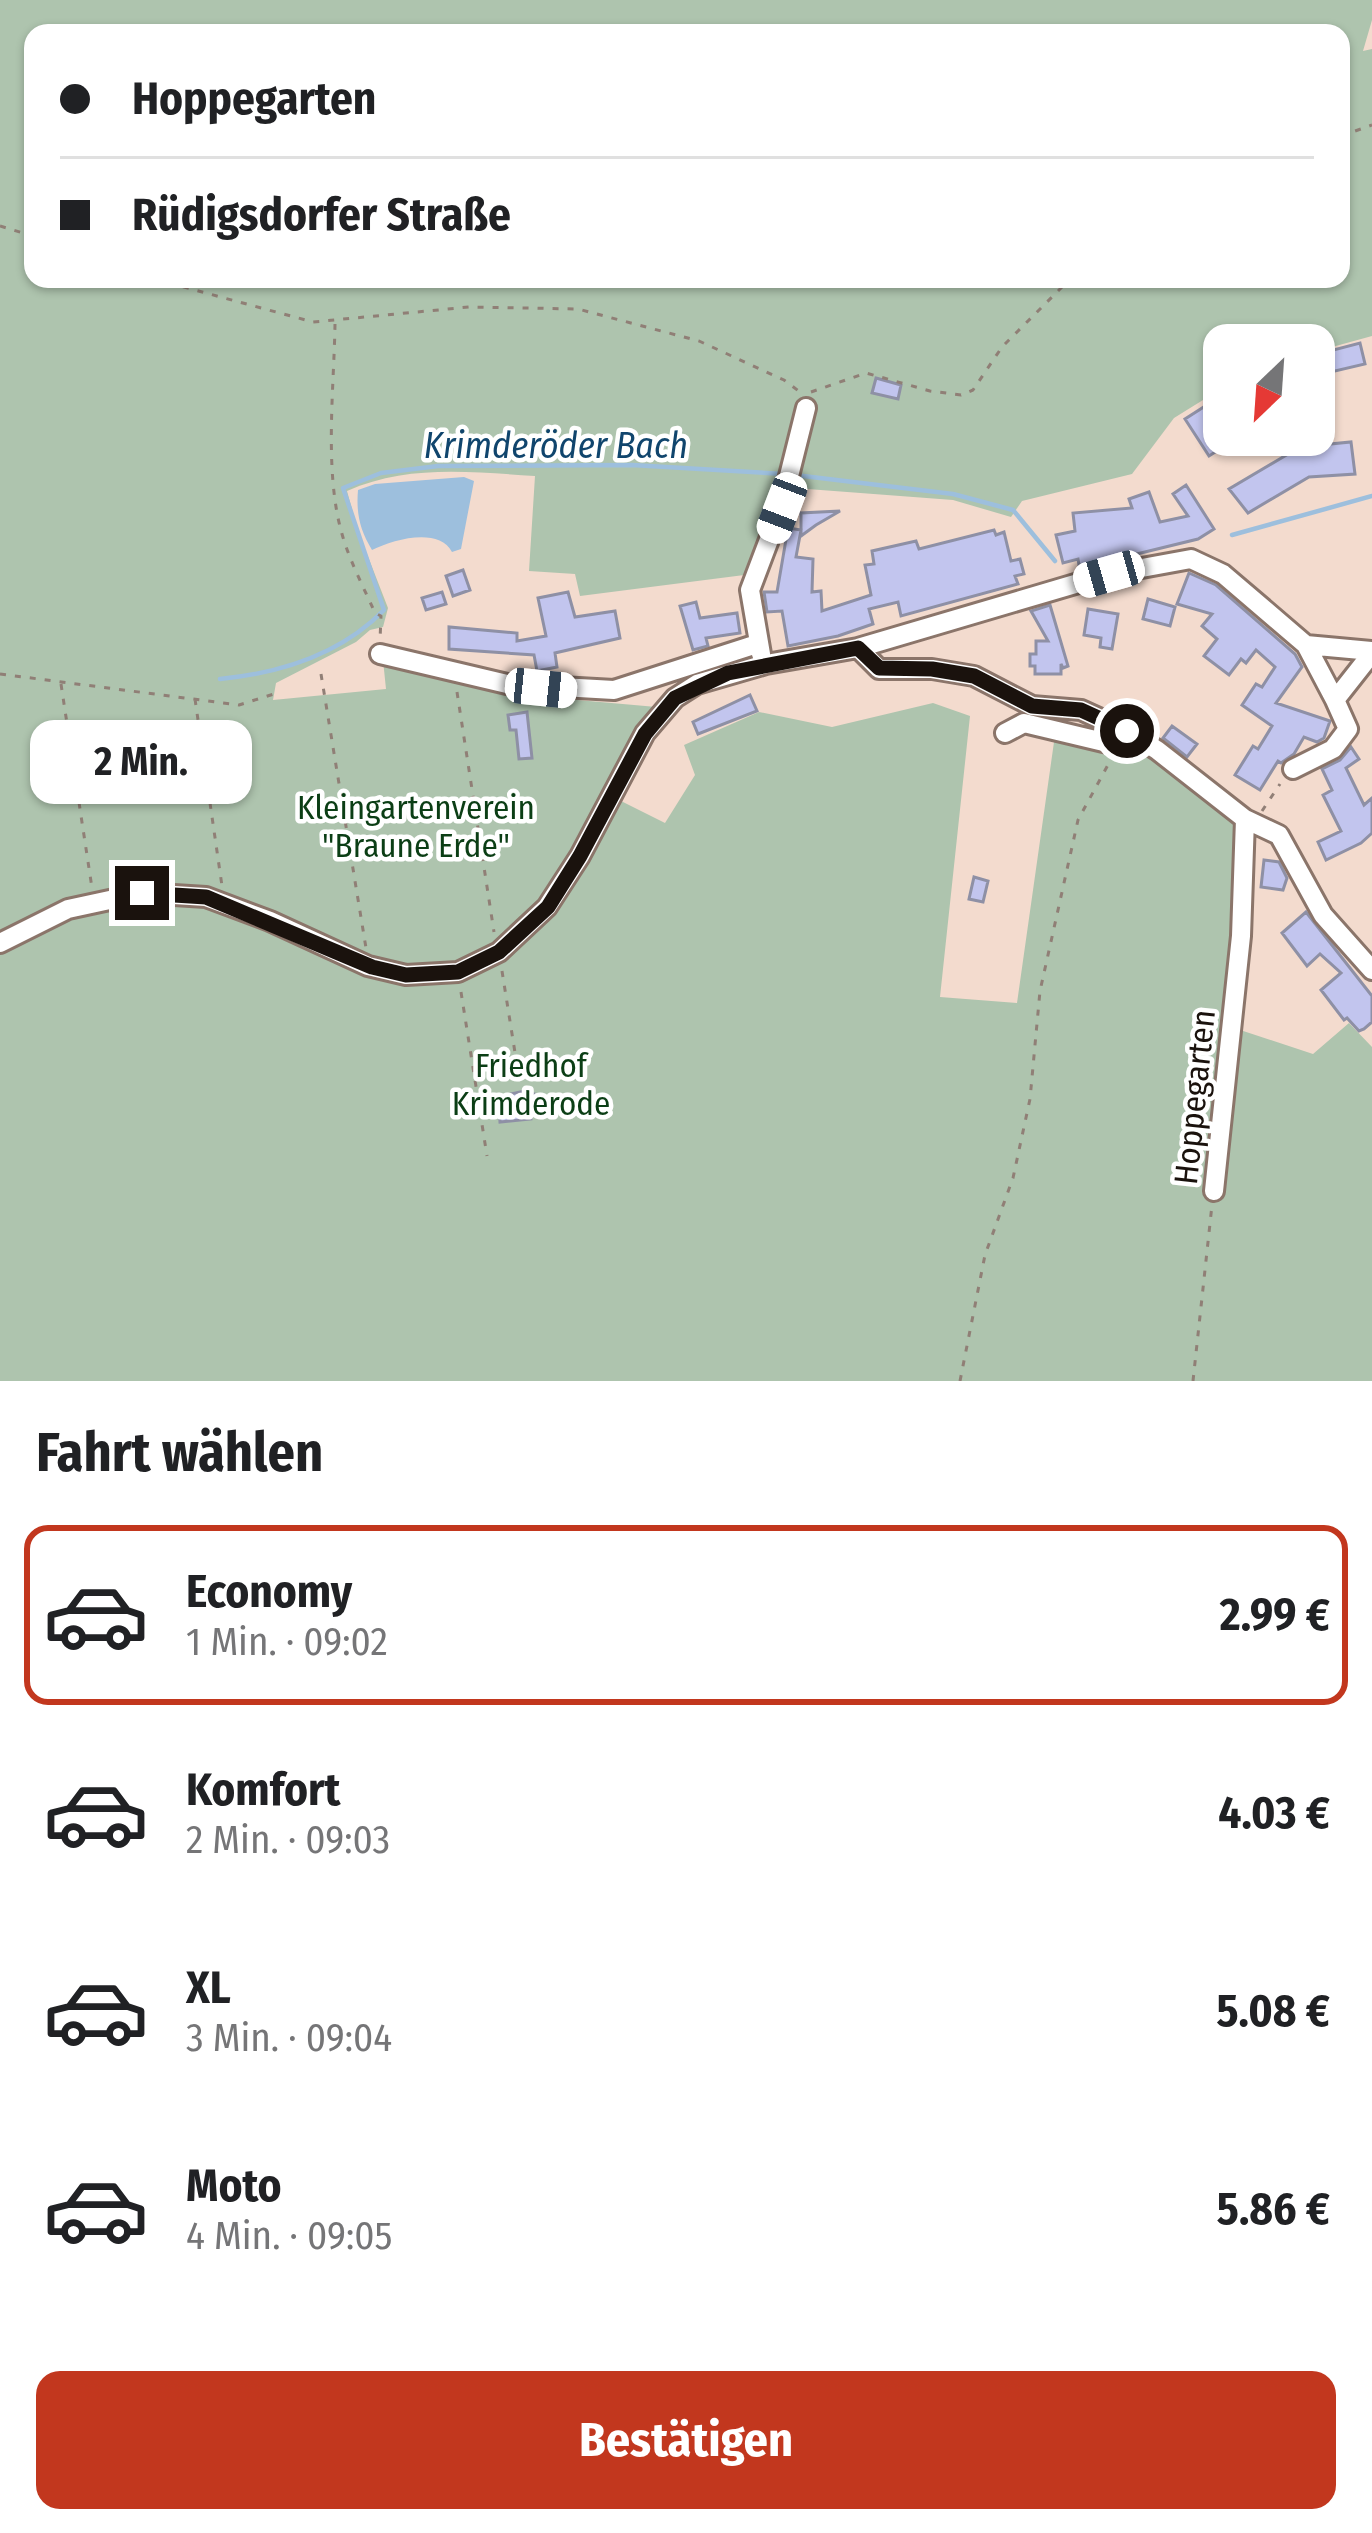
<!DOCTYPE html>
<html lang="de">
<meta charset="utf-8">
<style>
body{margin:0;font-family:"Fira Sans Condensed",sans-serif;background:#f6f6f6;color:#202124;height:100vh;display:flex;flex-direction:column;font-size:45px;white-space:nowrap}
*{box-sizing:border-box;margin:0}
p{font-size:39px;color:#757577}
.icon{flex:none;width:66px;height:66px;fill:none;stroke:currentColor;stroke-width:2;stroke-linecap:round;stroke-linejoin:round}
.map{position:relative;height:1381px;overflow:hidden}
.side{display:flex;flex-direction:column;background:#fff;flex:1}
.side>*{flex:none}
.hud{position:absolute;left:24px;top:24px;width:1326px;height:264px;border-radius:24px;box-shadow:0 3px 9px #0004;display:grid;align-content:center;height:264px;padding:0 36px;background:#fff}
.needle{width:78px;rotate:205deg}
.controls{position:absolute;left:1203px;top:324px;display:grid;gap:24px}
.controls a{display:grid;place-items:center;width:132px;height:132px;border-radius:24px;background:#fff;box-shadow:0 3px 9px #0004;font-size:60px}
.end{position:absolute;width:54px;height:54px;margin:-27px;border:15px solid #1a120d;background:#fff;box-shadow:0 0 0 6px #fff}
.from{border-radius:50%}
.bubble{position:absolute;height:84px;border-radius:24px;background:#fff;box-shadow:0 3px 9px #0004;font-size:39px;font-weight:700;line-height:84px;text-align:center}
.car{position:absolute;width:36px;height:72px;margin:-36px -18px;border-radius:15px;box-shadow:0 0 9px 3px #0007;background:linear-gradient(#fff 24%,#345 0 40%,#fff 0 76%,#345 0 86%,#fff 0)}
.hud b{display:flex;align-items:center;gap:42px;height:114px;font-size:45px}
.hud b+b{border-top:3px solid #e0e0e0}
.hud i{width:30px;height:30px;background:#202124}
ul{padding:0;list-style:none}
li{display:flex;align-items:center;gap:36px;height:180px;margin:0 24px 18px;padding:0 12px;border:6px solid transparent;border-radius:24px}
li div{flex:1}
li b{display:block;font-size:45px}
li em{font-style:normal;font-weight:700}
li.selected{border-color:#c2371e}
li>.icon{width:108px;height:108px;stroke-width:1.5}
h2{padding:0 36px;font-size:54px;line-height:144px}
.cta{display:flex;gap:24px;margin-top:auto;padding:24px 36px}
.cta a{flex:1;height:138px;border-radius:24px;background:#c2371e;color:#fff;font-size:48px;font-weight:700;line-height:138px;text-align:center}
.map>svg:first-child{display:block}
</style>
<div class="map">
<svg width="1372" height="1381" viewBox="0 0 1372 1381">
<rect width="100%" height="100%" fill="#f3dbce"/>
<path fill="#aec4ae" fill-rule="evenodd" d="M0,0H1372V20L1363,51L1372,49V336L1314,352V345H1224V387L1174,418L1132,474L1022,501L1011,517L953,500L781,487L752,574L580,596L575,574L529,571L535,476C471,472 407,464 347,491L358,531L388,608L383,627L370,630L356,642L276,683L273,700L386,689L383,660L510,694L679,709L660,728L621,801L665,823L695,775L684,745L759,712L832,727L933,703L970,716L940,997L1017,1003L1055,735L1118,749L1130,742L1235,822V929L1225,1025L1313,1054L1349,1023L1372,1047V1381H0ZM33,33H1341V279H33Z"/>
<path fill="#9dbfdd" d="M464,477L474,481L461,549L452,552C439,527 394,539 372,550C360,530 356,514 358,490L375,484Z"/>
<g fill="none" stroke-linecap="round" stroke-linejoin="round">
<path stroke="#9dbfdd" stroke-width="4.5" d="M795,475L953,494L1013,510L1055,561
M1232,535L1372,496
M220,679C281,673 340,655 384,610L343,488L381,473L438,466L632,465L784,474"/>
</g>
<path fill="#c2c5ee" stroke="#8e90a5" stroke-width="3" d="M1360,343L1365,364L1318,375L1314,355Z
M876,378L901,385L898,399L872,393Z
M1224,394V435H1242L1209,456L1185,419Z
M1351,442L1355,474L1309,477L1248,513L1229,489L1300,447Z
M1186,485L1214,529L1198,539L1104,562L1079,565L1078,559L1063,563L1056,535L1075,531L1073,513L1132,508L1129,499L1149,492L1160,522L1188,516L1173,494Z
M840,511L816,525L801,536V513Z
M788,528L801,530L796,557L813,559L812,592L821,591L822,611L871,595L865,565L874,564L872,551L916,541L919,549L994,530L996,535L1004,532L1011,561L1020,559L1024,574L1015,576L1018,584L901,616L898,602L869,609L873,624L838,636L788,646L782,611L767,612L764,592H777Z
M463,570L470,590L453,596L446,576Z
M1189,573L1216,585L1295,654L1302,667L1276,703L1330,721L1324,738L1317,742L1304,737L1294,754L1281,763L1278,761L1260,790L1235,775L1253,746L1258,749L1272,726L1242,705L1256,684L1262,687L1275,667L1256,650L1246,663L1241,659L1229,675L1204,656L1217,639L1202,626L1212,614L1177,604Z
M442,592L446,604L426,610L422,598Z
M568,592L575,617L615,611L620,638L555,653L557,667L537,671L534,655L449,649V627L517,633V641L546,636L538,598Z
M1148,599L1175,607L1170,626L1143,619Z
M696,602L700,618L737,613L740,633L706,638L708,646L693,650L680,606Z
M1050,605L1068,666L1063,668L1061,664V674H1035V666H1030V654H1036V641H1048L1031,611Z
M1088,609L1118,614L1112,649L1100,647L1101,638L1084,635Z
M750,695L757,711L698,734L693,722Z
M527,712L532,758L519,759L516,730H510L508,715Z
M1172,726L1197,744L1187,757L1163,738Z
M1351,747L1359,759L1346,768L1364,805L1372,798V833L1361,843L1326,860L1318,842L1341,831L1323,795L1332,790L1322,769L1340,760Z
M1264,860L1279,862L1287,878L1283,890L1261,887Z
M974,877L988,881L983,902L969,899Z
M1306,912L1372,996V1022L1364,1029L1359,1031L1347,1018L1344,1020L1321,990L1341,973L1320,954L1307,966L1282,933Z
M529,1090V1094H534L535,1114H531V1119L500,1122L499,1108L512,1107L511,1094Z"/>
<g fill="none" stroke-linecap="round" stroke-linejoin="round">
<defs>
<path id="minor" d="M1306,645L1335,700
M858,648L879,669H932L974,676L1032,706L1081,710L1127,731L1157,750L1245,819L1279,835L1323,915L1372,970
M380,654L507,684L614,690L757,644
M761,654L750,590L781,508L806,408
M1005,733L1024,723L1112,744L1127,731
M1293,769L1333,749L1348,729L1335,700L1372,653
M0,943L68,909L142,893L206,897L270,921L368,966L406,975L458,972L499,952L547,907L580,856L645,733L675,698L697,684L766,664L858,648L1109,574L1191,559L1223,574L1306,645L1372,651
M1214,1191L1241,936L1245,819"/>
</defs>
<use href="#minor" stroke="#8b756a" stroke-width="24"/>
<path stroke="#907f76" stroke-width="3" stroke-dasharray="6 9" stroke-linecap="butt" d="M1341,136L1372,125
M0,226L33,236
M154,279L313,322L469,307L578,309L699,341L784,380L800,392
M335,324C334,389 324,472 342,534C350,562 364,588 375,613L381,616L380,640
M811,392L866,373L930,391L961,395L973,390L1002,347L1070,279
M0,674L239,705L274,694
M321,674L366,948
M61,684L92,888
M457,692L494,932
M195,699L222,886
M1262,811L1280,784
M502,971L520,1084
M461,992L487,1156
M960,1381L985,1255L1013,1178L1030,1099L1040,991L1078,820L1109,763
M1193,1381L1212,1205"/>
<use href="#minor" stroke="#fff" stroke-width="18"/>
</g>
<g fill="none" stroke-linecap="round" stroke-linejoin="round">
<path stroke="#1a120d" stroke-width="15" d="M142,893L206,897L372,967L406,975L458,972L499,952L548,907L580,856L645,734L675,698L728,673L858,648L879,668L932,669L974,676L1032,706L1081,710L1127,731"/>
</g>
<g text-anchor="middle" stroke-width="9" stroke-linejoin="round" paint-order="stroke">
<g font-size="33" fill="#0b3e15" stroke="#fff">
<text x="416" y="819">Kleingartenverein<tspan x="416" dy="38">"Braune Erde"</tspan></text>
<text x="531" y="1077">Friedhof<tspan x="531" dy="38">Krimderode</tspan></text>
</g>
<g font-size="33" fill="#1a120d" stroke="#fff">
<text transform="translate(1194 1097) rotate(-84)" y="12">Hoppegarten</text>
</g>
<g font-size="36" font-style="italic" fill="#10456d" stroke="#fff">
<text x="556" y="458">Krimderöder Bach</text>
</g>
</g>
</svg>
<div class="controls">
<a><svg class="needle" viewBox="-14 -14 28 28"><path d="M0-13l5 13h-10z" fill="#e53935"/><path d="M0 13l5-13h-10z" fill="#757577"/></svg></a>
</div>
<i class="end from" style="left:1127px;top:731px"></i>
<i class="end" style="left:142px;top:893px"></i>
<div class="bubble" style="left:30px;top:720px;width:222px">2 Min.</div>
<i class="car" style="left:782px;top:508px;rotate:201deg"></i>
<i class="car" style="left:1109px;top:574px;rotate:254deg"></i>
<i class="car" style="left:541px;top:688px;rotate:96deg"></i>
<div class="hud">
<b><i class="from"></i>Hoppegarten</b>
<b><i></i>Rüdigsdorfer Straße</b>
</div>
</div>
<section class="side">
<h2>Fahrt wählen</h2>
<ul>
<li class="selected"><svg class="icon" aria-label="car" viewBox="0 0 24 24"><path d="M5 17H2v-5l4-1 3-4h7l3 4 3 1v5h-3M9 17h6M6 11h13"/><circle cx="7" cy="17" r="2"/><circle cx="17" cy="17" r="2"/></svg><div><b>Economy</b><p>1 Min. · 09:02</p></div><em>2.99 €</em></li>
<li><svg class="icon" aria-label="car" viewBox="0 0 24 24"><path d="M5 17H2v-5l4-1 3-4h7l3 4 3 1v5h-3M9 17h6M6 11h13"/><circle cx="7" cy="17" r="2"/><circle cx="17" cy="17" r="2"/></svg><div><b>Komfort</b><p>2 Min. · 09:03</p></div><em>4.03 €</em></li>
<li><svg class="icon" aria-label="car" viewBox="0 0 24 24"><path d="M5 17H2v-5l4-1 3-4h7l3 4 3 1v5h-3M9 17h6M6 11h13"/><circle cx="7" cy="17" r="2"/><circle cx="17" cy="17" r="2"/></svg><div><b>XL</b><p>3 Min. · 09:04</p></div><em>5.08 €</em></li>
<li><svg class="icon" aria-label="car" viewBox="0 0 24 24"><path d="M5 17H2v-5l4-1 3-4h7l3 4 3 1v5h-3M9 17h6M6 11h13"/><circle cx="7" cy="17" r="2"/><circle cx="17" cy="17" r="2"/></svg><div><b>Moto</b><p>4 Min. · 09:05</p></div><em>5.86 €</em></li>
</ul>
<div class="cta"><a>Bestätigen</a></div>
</section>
